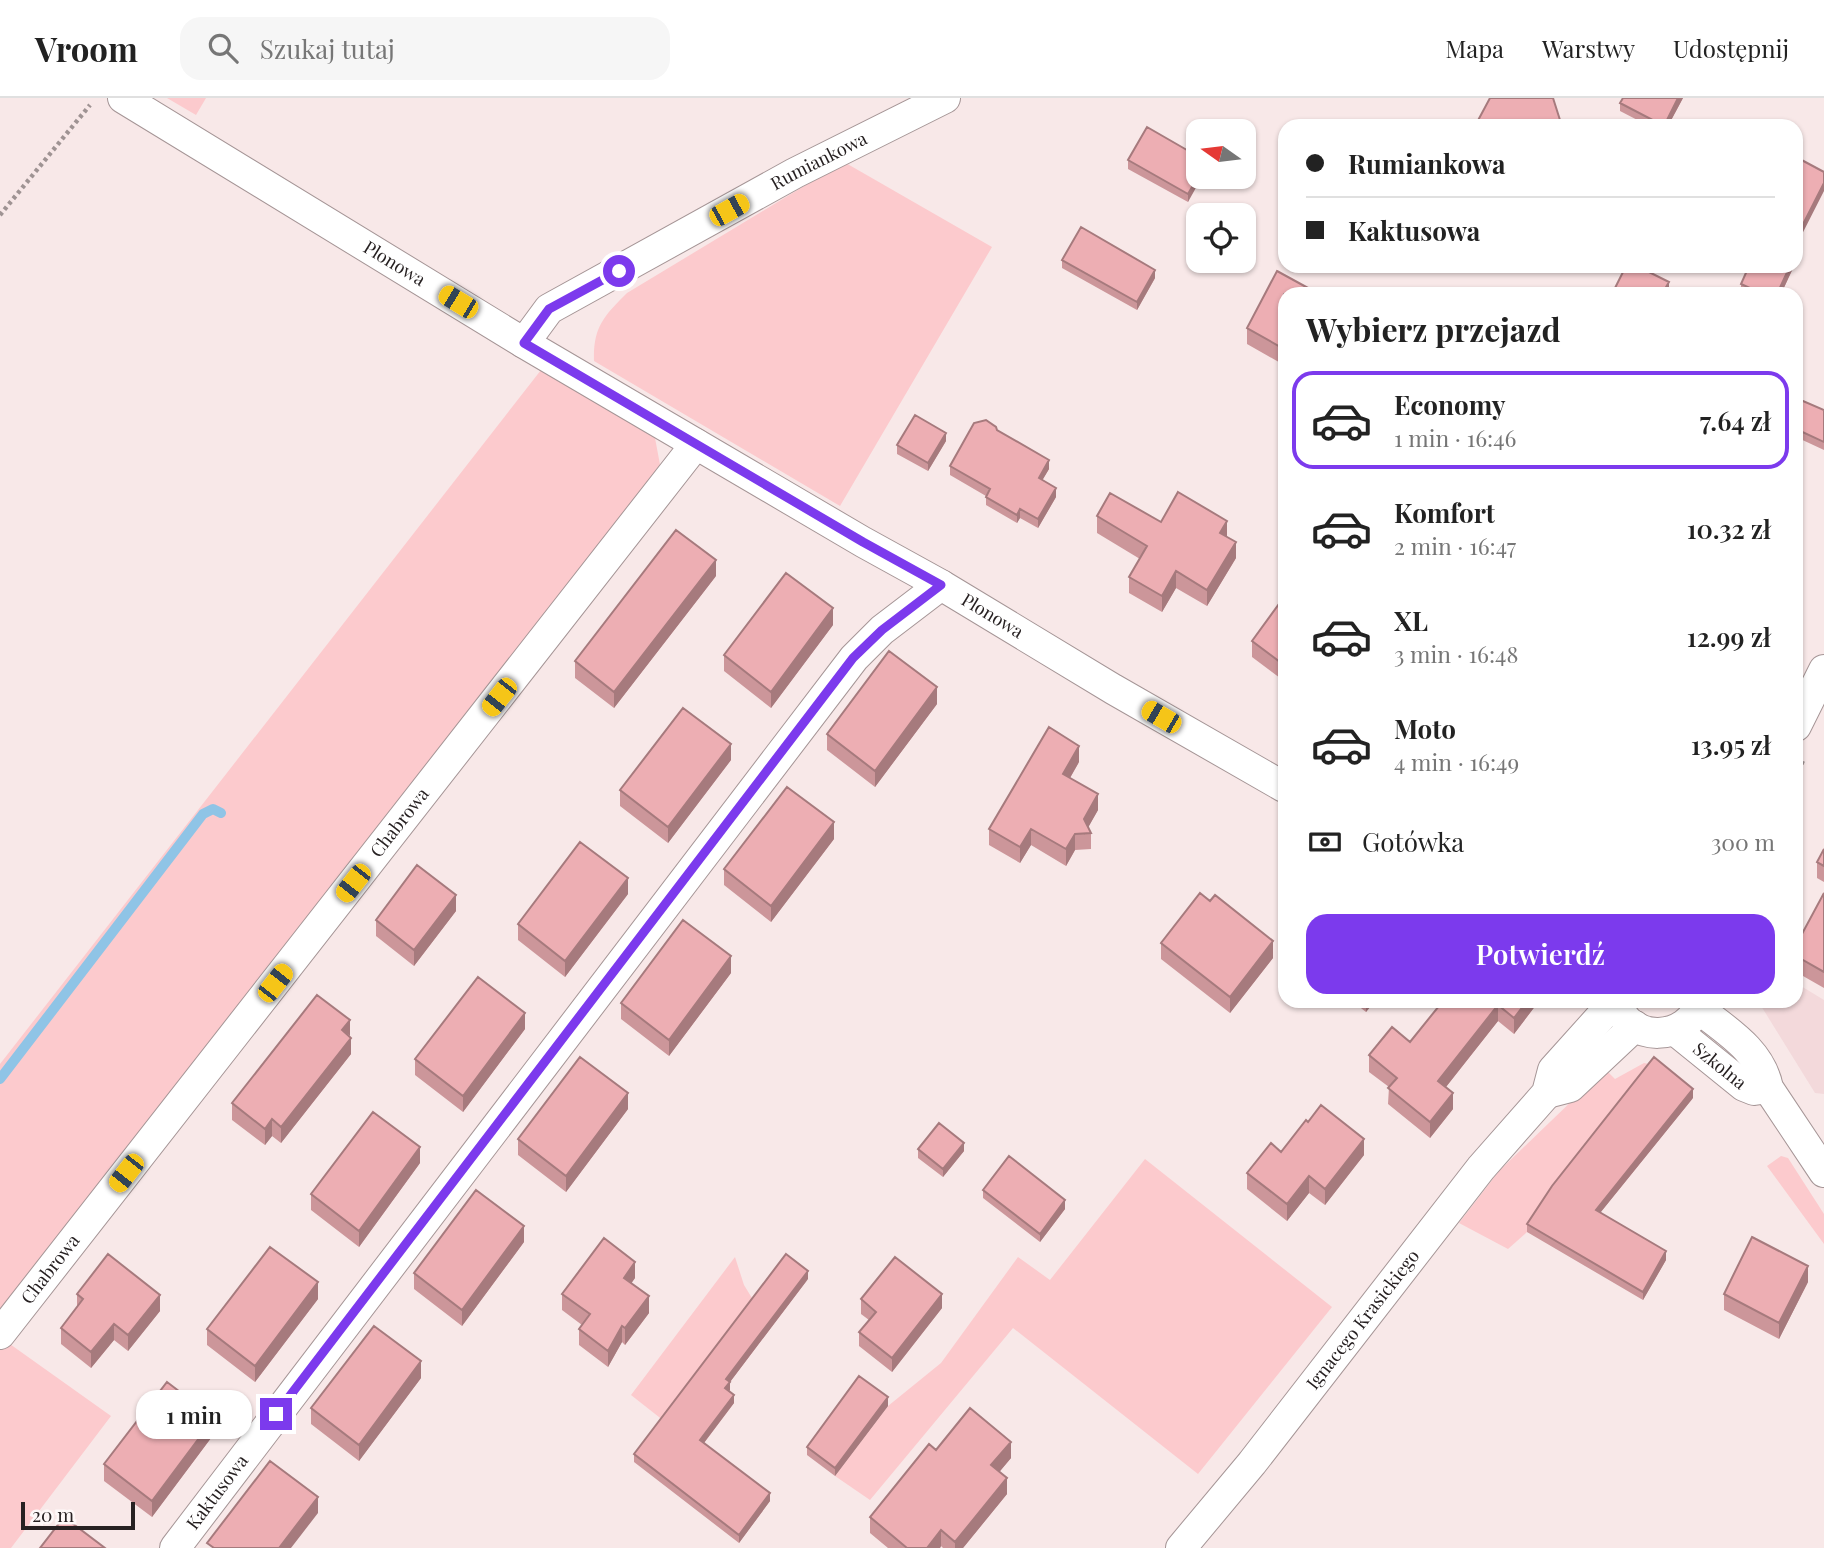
<!DOCTYPE html>
<html lang="pl">
<meta charset="utf-8">
<style>
body{margin:0;font-family:"Playfair Display",serif;background:#f6f6f6;color:#222;height:100vh;display:flex;flex-direction:column;font-size:26px;white-space:nowrap}
*{box-sizing:border-box;margin:0}
p{font-size:23px;color:#767676}
.icon{flex:none;width:38px;height:38px;fill:none;stroke:currentColor;stroke-width:2;stroke-linecap:round;stroke-linejoin:round}
.map{position:relative;flex:1;overflow:hidden}
.drawer{position:absolute;left:1278px;top:189px;width:525px;height:721px;display:flex;flex-direction:column;background:#fff;border-radius:21px;box-shadow:0 2px 5px #0004}
.drawer>*{flex:none}
.top-card{position:absolute;left:1278px;top:21px;width:525px;height:154px;border-radius:21px;box-shadow:0 2px 5px #0004;display:grid;align-content:center;height:154px;padding:0 28px;background:#fff}
.needle{width:46px;rotate:284deg}
.fabs{position:absolute;left:1186px;top:21px;display:grid;gap:14px}
.fabs a{display:grid;place-items:center;width:70px;height:70px;border-radius:14px;background:#fff;box-shadow:0 2px 5px #0004;font-size:35px}
.scale{position:absolute;left:21px;bottom:18px;width:114px;box-sizing:border-box;padding-left:7px;border:4px solid #272122;border-top:0;font-size:19px;line-height:24px;white-space:nowrap;color:#272122;-webkit-text-stroke:5px #fef8f8;paint-order:stroke}
.end{position:absolute;width:32px;height:32px;margin:-16px;border:9px solid #7c3aed;background:#fff;box-shadow:0 0 0 4px #fff}
.from{border-radius:50%}
.bubble{position:absolute;height:49px;border-radius:21px;background:#fff;box-shadow:0 2px 5px #0004;font-size:23px;font-weight:600;line-height:49px;text-align:center}
.car{position:absolute;width:21px;height:42px;margin:-21px -10px;border-radius:9px;box-shadow:0 0 5px 2px #0007;background:linear-gradient(#f5c518 24%,#345 0 40%,#f5c518 0 76%,#345 0 86%,#f5c518 0)}
.top-card b{display:flex;align-items:center;gap:24px;height:66px;font-size:26px}
.top-card b+b{border-top:2px solid #e0e0e0}
.top-card i{width:18px;height:18px;background:#222}
ul{padding:0;list-style:none}
li{display:flex;align-items:center;gap:21px;height:98px;margin:0 14px 10px;padding:0 14px;border:4px solid transparent;border-radius:21px}
li div{flex:1}
li b{display:block;font-size:26px}
li em{font-style:normal;font-weight:600}
li.active{border-color:#7c3aed}
li>.icon{width:63px;height:63px;stroke-width:1.5}
h2{padding:0 28px;font-size:32px;line-height:84px}
.pay{display:flex;align-items:center;gap:18px;height:77px;padding:0 28px;font-size:26px}
.pay p{margin-inline-start:auto}
.action{display:flex;gap:14px;margin-top:auto;padding:14px 28px}
.action a{flex:1;height:80px;border-radius:21px;background:#7c3aed;color:#fff;font-size:28px;font-weight:600;line-height:80px;text-align:center}
header{display:flex;align-items:center;gap:42px;box-sizing:border-box;height:98px;padding:0 35px;background:#fff;border-bottom:2px solid #e0e0e0}
header strong{font-size:33px}
nav{display:flex;gap:38px;margin-inline-start:auto;font-size:24px}
.search{width:490px;height:63px;background:#f6f6f6;display:flex;align-items:center;gap:18px;box-sizing:border-box;padding:0 24px;border-radius:21px;color:#767676;font-size:26px}
.map>svg:first-child{display:block}
</style>
<header>
<strong>Vroom</strong>
<div class="search"><svg class="icon" aria-label="search" viewBox="0 0 24 24"><circle cx="10" cy="10" r="6"/><path d="M15 15l6 6"/></svg>Szukaj tutaj</div>
<nav><a>Mapa</a><a>Warstwy</a><a>Udostępnij</a></nav>
</header>
<div class="map">
<svg width="1824" height="1450" viewBox="0 0 1824 1450">
<rect width="100%" height="100%" fill="#f8e8e8"/>
<path fill="#f3d9db" d="M1796,885L1824,902V996L1815,995L1758,903H1796Z"/>
<path fill="#fccacd" d="M167,0H206L196,17Z
M844,64L992,149L840,408L594,263C593,229 604,218 627,195Z
M541,272L655,340L661,372L0,1211V966Z
M1644,965L1654,967L1552,1096L1527,1134L1508,1151L1459,1125L1499,1073L1605,971L1615,981Z
M1781,1058L1788,1060L1824,1116V1146L1767,1068Z
M1145,1061L1332,1209L1198,1376L1013,1230L870,1402L835,1378L888,1308L941,1265L1018,1159L1050,1182Z
M735,1159L744,1187L755,1205L664,1323L631,1297Z
M0,1239L111,1318L11,1450H0Z"/>
<g fill="none" stroke-linecap="round" stroke-linejoin="round">
<path stroke="#8fc4e6" stroke-width="10" d="M0,981L203,716L213,711L221,715"/>
<defs>
<g id="street">
<path id="s1" d="M123,0L524,245L863,444L941,487L1113,591L1284,689"/>
<path id="s2" d="M524,245L549,211L795,75L945,0"/>
<path d="M1796,628L1824,572"/>
<path d="M1617,903C1627,947 1689,944 1701,903"/>
<path d="M1699,911C1727,933 1761,953 1768,990L1824,1074"/>
<path id="s3" d="M1676,933L1744,988L1754,992L1768,990"/>
<path d="M1547,995L1570,989L1635,928"/>
<path id="s4" d="M0,1236L696,346"/>
<path id="s5" d="M175,1450L854,560L882,532L941,487"/>
<path id="s6" d="M1181,1450L1252,1365L1481,1070L1547,995L1553,972L1615,903"/>
</g>
</defs>
<use href="#street" stroke="#a59596" stroke-width="32"/>
<path stroke="#9f9393" stroke-width="4.5" stroke-dasharray="3.5 3.5" stroke-linecap="butt" d="M0,117L90,7
M1796,679L1804,660"/>
<use href="#street" stroke="#fff" stroke-width="30"/>
</g>
<path fill="#cc969a" d="M1623,0H1683L1668,28H1649L1620,13V5Z
M1199,59L1188,104L1128,71V62Z
M1062,162L1155,180L1137,212L1062,170Z
M1749,168H1794L1781,196H1746L1741,194V186Z
M1284,196V267L1247,246V230Z
M1796,300L1824,312V352L1796,339Z
M997,332L1049,371L1042,382L1056,399L1038,430L1020,420L1017,425L986,407V398L950,377V368Z
M946,343L928,373L897,356V347Z
M1097,418L1227,439L1236,460L1207,508L1176,490L1162,514L1129,495V479L1140,461L1097,435Z
M716,478L614,610L575,580V563Z
M1284,499V583L1252,559V543Z
M833,527L771,610L724,573V557Z
M937,606L875,689L827,652V636Z
M731,662L668,745L620,708V692Z
M1079,664L1070,680L1098,712L1088,729L1091,735V751L1075,752L1066,768L1031,747L1020,765L989,747V731Z
M834,741L771,824L724,787V771Z
M1824,751V784L1817,780V764Z
M1824,795V890L1796,874V847Z
M628,796L565,879L518,842V826Z
M456,813L414,868L376,838V822Z
M1161,845L1273,860L1230,915L1161,861Z
M731,875L669,958L621,921V905Z
M1352,903H1375L1366,914Z
M1443,903H1536V907L1514,936L1498,923L1446,989L1453,1011L1430,1040L1388,1006L1389,989L1369,974V957L1410,944Z
M525,931L463,1014L415,977V961Z
M350,938L351,956L281,1045L272,1038L265,1047L232,1022V1005Z
M1693,1000L1600,1115L1666,1162L1643,1202L1527,1134V1126Z
M628,1011L566,1094L518,1057V1041Z
M918,1051L964,1053L943,1079L918,1060Z
M1281,1054L1364,1057L1325,1107L1309,1095L1287,1123L1247,1091V1075Z
M420,1065L359,1149L311,1112V1096Z
M983,1092L1065,1111L1040,1144L983,1100Z
M524,1144L462,1228L414,1191V1175Z
M635,1180L631,1185L649,1215L625,1247L622,1244L608,1269L579,1247V1231L582,1227L562,1212V1196Z
M808,1181L730,1284L729,1293L734,1305L704,1345L770,1403L739,1445L634,1364V1356Z
M1808,1184L1779,1241L1724,1212V1196Z
M77,1196L160,1213L128,1253L114,1242L91,1270L61,1246V1230L77,1209Z
M318,1201L255,1284L207,1247V1231Z
M861,1201L942,1210L892,1274L859,1248V1234L869,1222L861,1216Z
M421,1280L359,1363L311,1326V1310Z
M888,1308L835,1378L807,1357V1349Z
M214,1336L152,1419L104,1383V1366Z
M936,1352L1011,1360L999,1374L1007,1396L963,1450H943L941,1448L940,1450H888L870,1435V1419Z"/>
<path fill="#a67a7d" d="M1678,0H1683L1668,28H1664Z
M1199,77V79H1202L1188,104V96Z
M1824,85V93L1796,148V140Z
M1790,168H1794L1781,196H1777Z
M1155,172V180L1137,212V204Z
M1669,184V192L1666,196H1662Z
M946,335V343L928,373V365Z
M1049,362V371L1039,388V380Z
M1056,390V399L1038,430V421Z
M1020,411V420L1017,425V417Z
M1227,423V439L1220,435Z
M1236,444V460L1207,508V492Z
M1801,448V457L1796,466V457Z
M716,462V478L614,610V594Z
M1176,473V490L1162,514V498Z
M833,510V527L771,610V594Z
M937,589V606L875,689V673Z
M731,646V662L668,745V729Z
M1079,648V664L1063,692V676Z
M1098,696V712L1084,737V721Z
M834,724V741L771,824V808Z
M1031,731V747L1020,765V749Z
M1075,736V752L1066,768V751Z
M628,780V796L565,879V863Z
M456,797V813L414,868V852Z
M1273,843V860L1230,915V899Z
M731,858V875L669,958V942Z
M1366,903H1375L1366,914Z
M1527,903H1536V907L1514,936V920Z
M1498,907V923L1438,999V983Z
M525,915V931L463,1014V998Z
M350,922V938L342,932Z
M351,940V956L281,1045V1029Z
M1693,991V1000L1596,1120V1112Z
M628,995V1011L566,1094V1078Z
M1453,995V1011L1430,1040V1024Z
M272,1021V1038L265,1047V1031Z
M1364,1041V1057L1325,1107V1091Z
M964,1045V1053L943,1079V1071Z
M420,1049V1065L359,1149V1133Z
M1309,1078V1095L1287,1123V1106Z
M1065,1102V1111L1040,1144V1136Z
M524,1128V1144L462,1228V1212Z
M1666,1153V1162L1643,1202V1194Z
M635,1164V1180L624,1196V1180Z
M1808,1168V1184L1779,1241V1225Z
M808,1173V1181L730,1284V1292L725,1298L726,1281Z
M318,1184V1201L255,1284V1268Z
M942,1196V1210L892,1274V1260Z
M160,1197V1213L128,1253V1237Z
M649,1198V1215L625,1247V1230Z
M114,1226V1242L91,1270V1254Z
M622,1228V1244L608,1269V1253Z
M421,1263V1280L359,1363V1347Z
M734,1297V1305L700,1350V1342Z
M888,1299V1308L835,1378V1370Z
M214,1320V1336L152,1419V1403Z
M1011,1344V1360L991,1384V1367Z
M1007,1380V1396L963,1450H955V1444Z
M770,1395V1403L739,1445V1437Z
M318,1399V1415L291,1450H279Z
M941,1432V1448L940,1450H927Z"/>
<path fill="#edaeb3" stroke="#a67a7d" stroke-width="2" d="M1490,0H1553L1560,22L1556,28H1475Z
M1623,0H1678L1664,28L1620,5Z
M1147,29L1199,59V77L1188,96L1128,62Z
M1796,59L1824,74V85L1796,140Z
M1081,129L1155,172L1137,204L1062,162Z
M1626,168H1637L1669,184L1662,196H1612Z
M1749,168H1790L1777,196H1763L1741,186Z
M1277,173L1319,196H1284V251L1247,230Z
M1796,300L1824,312V344L1796,331Z
M915,317L946,335L928,365L897,347Z
M986,322L996,329L997,332L1049,362L1039,380L1056,390L1038,421L1020,411L1017,417L986,399L990,391L950,368L974,325Z
M1178,394L1227,423L1220,435L1236,444L1207,492L1176,473L1162,498L1129,479L1147,448L1097,418L1110,395L1161,424Z
M676,432L716,462L614,594L575,563Z
M1796,445L1801,448L1796,457Z
M786,475L833,510L771,594L724,557Z
M1284,499V567L1252,543Z
M889,553L937,589L875,673L827,636Z
M683,610L731,646L668,729L620,692Z
M1049,629L1079,648L1063,676L1098,696L1084,721L1091,735L1075,736L1066,751L1031,731L1020,749L989,731Z
M787,689L834,724L771,808L724,771Z
M580,744L628,780L565,863L518,826Z
M1824,751V768L1817,764Z
M417,767L456,797L414,852L376,822Z
M1200,795L1210,803L1215,797L1273,843L1230,899L1161,845Z
M1824,795V874L1796,858V847Z
M683,822L731,858L669,942L621,905Z
M478,879L525,915L463,998L415,961Z
M317,897L350,922L342,932L351,940L281,1029L272,1021L265,1031L232,1005Z
M1443,903H1527L1514,920L1498,907L1438,983L1453,995L1430,1024L1388,990L1397,980L1369,957L1392,929L1410,944Z
M580,959L628,995L566,1078L518,1041Z
M1654,959L1693,991L1596,1112L1666,1153L1643,1194L1527,1126L1552,1088Z
M1321,1007L1364,1041L1325,1091L1309,1078L1287,1106L1247,1075L1271,1045L1281,1054L1306,1022L1308,1024Z
M373,1014L420,1049L359,1133L311,1096Z
M939,1025L964,1045L943,1071L918,1051Z
M1009,1058L1065,1102L1040,1136L983,1092Z
M476,1092L524,1128L462,1212L414,1175Z
M1752,1139L1808,1168L1779,1225L1724,1196Z
M604,1140L635,1164L624,1180L649,1198L625,1230L622,1228L608,1253L579,1231L590,1216L562,1196Z
M270,1149L318,1184L255,1268L207,1231Z
M108,1156L160,1197L128,1237L114,1226L91,1254L61,1230L83,1201L77,1196Z
M786,1156L808,1173L726,1281L730,1284L725,1290L734,1297L700,1342L770,1395L739,1437L634,1356Z
M895,1159L942,1196L892,1260L859,1234L876,1214L861,1201Z
M374,1228L421,1263L359,1347L311,1310Z
M859,1278L888,1299L835,1370L807,1349Z
M167,1284L214,1320L152,1403L104,1366Z
M970,1310L1011,1344L991,1367L1007,1380L955,1444L941,1432L927,1450H907L870,1419L929,1346L936,1352Z
M270,1363L318,1399L279,1450H214L207,1445Z
M64,1419L105,1450H40Z"/>
<g fill="none" stroke-linecap="round" stroke-linejoin="round">
<path stroke="#7c3aed" stroke-width="9" d="M276,1316L853,560L882,532L941,487L863,444L524,245L549,211L619,173"/>
</g>
<g text-anchor="middle" stroke-width="6" stroke-linejoin="round" paint-order="stroke">
<g font-size="18" fill="#272122" stroke="#fef8f8">
<text dy="6" stroke="none"><textPath href="#s2" startOffset="350">Rumiankowa</textPath></text>
<text dy="6" stroke="none"><textPath href="#s1" startOffset="318">Plonowa</textPath></text>
<text dy="6" stroke="none"><textPath href="#s1" startOffset="1012">Plonowa</textPath></text>
<text dy="6" stroke="none"><textPath href="#s4" startOffset="649">Chabrowa</textPath></text>
<text dy="6" stroke="none"><textPath href="#s3" startOffset="56">Szkolna</textPath></text>
<text dy="6" stroke="none"><textPath href="#s4" startOffset="82">Chabrowa</textPath></text>
<text dy="6" stroke="none"><textPath href="#s6" startOffset="292">Ignacego Krasickiego</textPath></text>
<text dy="6" stroke="none"><textPath href="#s5" startOffset="70">Kaktusowa</textPath></text>
</g>
</g>
</svg>
<div class="fabs">
<a><svg class="needle" viewBox="-14 -14 28 28"><path d="M0-13l5 13h-10z" fill="#e53935"/><path d="M0 13l5-13h-10z" fill="#767676"/></svg></a>
<a><svg class="icon" aria-label="locate" viewBox="0 0 24 24"><circle cx="12" cy="12" r="6"/><path d="M12 2v4M12 18v4M2 12h4M18 12h4"/></svg></a>
</div>
<div class="scale">20 m</div>
<i class="end from" style="left:619px;top:173px"></i>
<i class="end" style="left:276px;top:1316px"></i>
<div class="bubble" style="left:136px;top:1292px;width:116px">1 min</div>
<i class="car" style="left:729px;top:112px;rotate:61deg"></i>
<i class="car" style="left:458px;top:204px;rotate:301deg"></i>
<i class="car" style="left:499px;top:599px;rotate:218deg"></i>
<i class="car" style="left:1161px;top:619px;rotate:300deg"></i>
<i class="car" style="left:353px;top:785px;rotate:218deg"></i>
<i class="car" style="left:275px;top:885px;rotate:38deg"></i>
<i class="car" style="left:126px;top:1075px;rotate:218deg"></i>
<div class="top-card">
<b><i class="from"></i>Rumiankowa</b>
<b><i></i>Kaktusowa</b>
</div>
<section class="drawer">
<h2>Wybierz przejazd</h2>
<ul>
<li class="active"><svg class="icon" aria-label="car" viewBox="0 0 24 24"><path d="M5 17H2v-5l4-1 3-4h7l3 4 3 1v5h-3M9 17h6M6 11h13"/><circle cx="7" cy="17" r="2"/><circle cx="17" cy="17" r="2"/></svg><div><b>Economy</b><p>1 min · 16:46</p></div><em>7.64 zł</em></li>
<li><svg class="icon" aria-label="car" viewBox="0 0 24 24"><path d="M5 17H2v-5l4-1 3-4h7l3 4 3 1v5h-3M9 17h6M6 11h13"/><circle cx="7" cy="17" r="2"/><circle cx="17" cy="17" r="2"/></svg><div><b>Komfort</b><p>2 min · 16:47</p></div><em>10.32 zł</em></li>
<li><svg class="icon" aria-label="car" viewBox="0 0 24 24"><path d="M5 17H2v-5l4-1 3-4h7l3 4 3 1v5h-3M9 17h6M6 11h13"/><circle cx="7" cy="17" r="2"/><circle cx="17" cy="17" r="2"/></svg><div><b>XL</b><p>3 min · 16:48</p></div><em>12.99 zł</em></li>
<li><svg class="icon" aria-label="car" viewBox="0 0 24 24"><path d="M5 17H2v-5l4-1 3-4h7l3 4 3 1v5h-3M9 17h6M6 11h13"/><circle cx="7" cy="17" r="2"/><circle cx="17" cy="17" r="2"/></svg><div><b>Moto</b><p>4 min · 16:49</p></div><em>13.95 zł</em></li>
</ul>
<div class="pay"><svg class="icon" aria-label="cash" viewBox="0 0 24 24"><path d="M3 7h18v10H3z"/><circle cx="12" cy="12" r="2"/></svg>Gotówka<p>300 m</p></div>
<div class="action"><a>Potwierdź</a></div>
</section>
</div>
